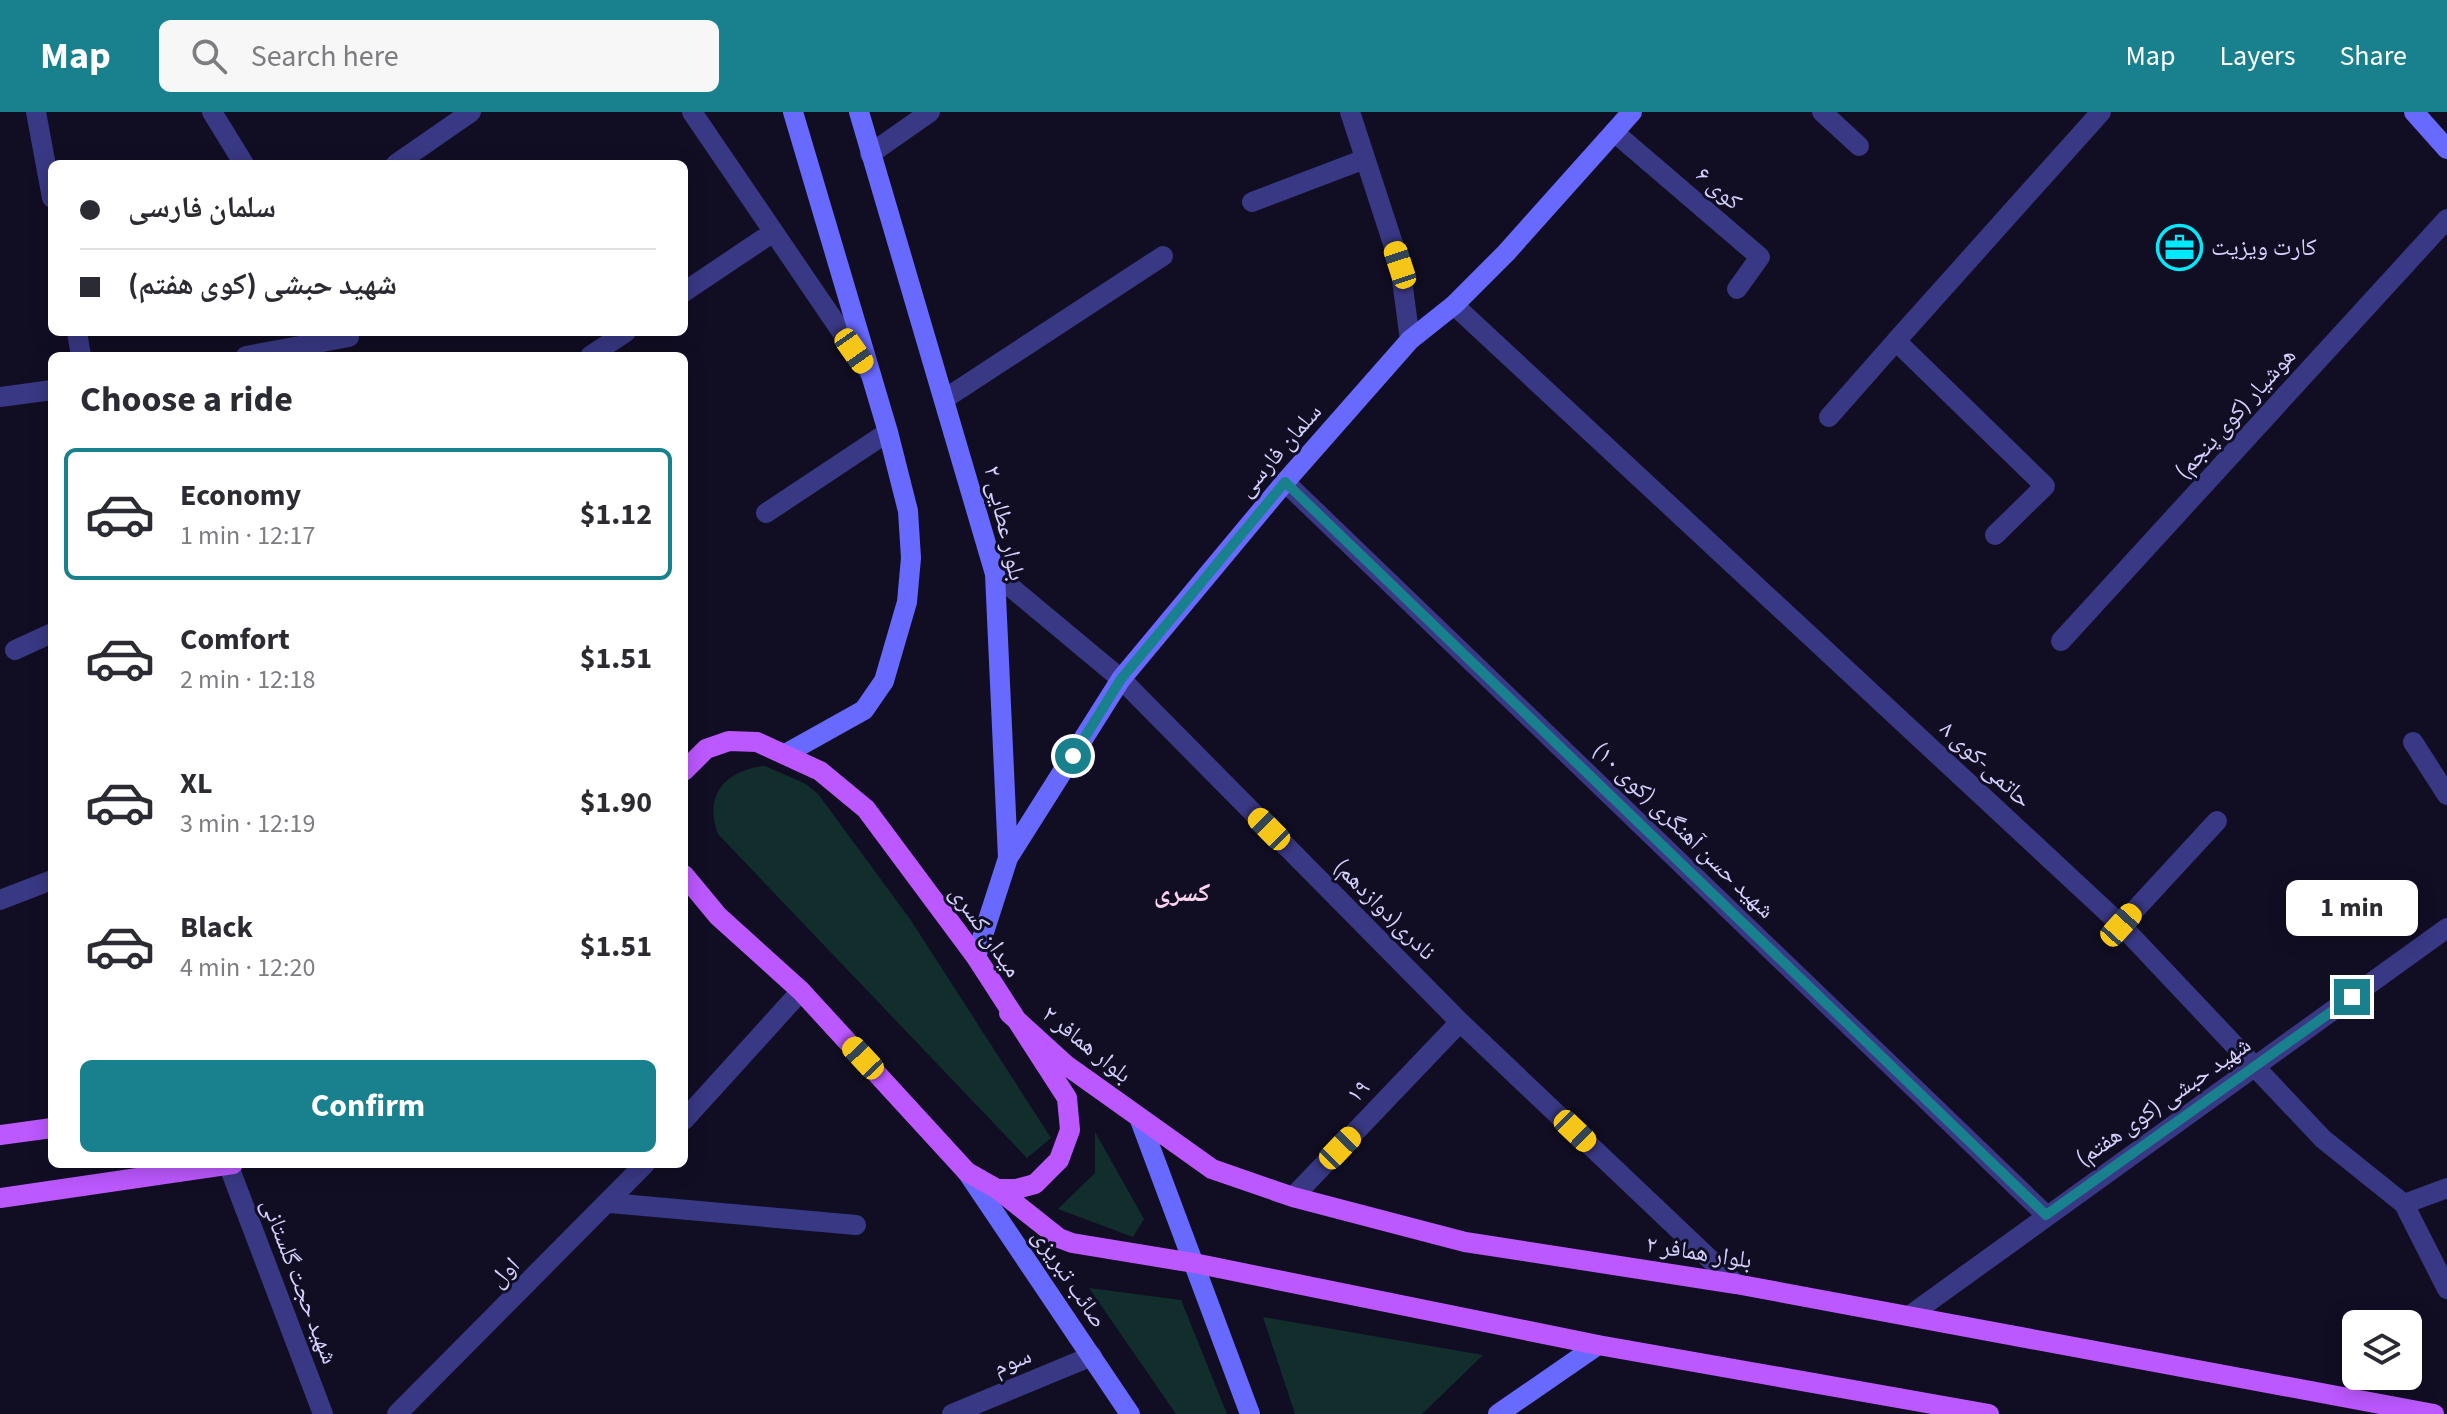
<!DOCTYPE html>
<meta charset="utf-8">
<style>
body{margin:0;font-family:"Source Sans 3","Noto Naskh Arabic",sans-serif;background:#f7f7f7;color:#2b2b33;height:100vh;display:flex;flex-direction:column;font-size:30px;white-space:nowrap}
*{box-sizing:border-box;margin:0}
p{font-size:26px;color:#7c7c81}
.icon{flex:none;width:44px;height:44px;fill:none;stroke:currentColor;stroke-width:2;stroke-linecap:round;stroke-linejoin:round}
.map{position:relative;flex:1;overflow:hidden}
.drawer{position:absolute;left:48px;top:240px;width:640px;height:816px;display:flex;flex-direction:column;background:#fff;border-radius:12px;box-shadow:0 4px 20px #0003}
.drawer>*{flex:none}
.banner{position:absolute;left:48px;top:48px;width:640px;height:176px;border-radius:12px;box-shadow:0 4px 20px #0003;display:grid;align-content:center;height:176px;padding:0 32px;background:#fff}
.controls{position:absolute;left:2342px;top:1198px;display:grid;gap:16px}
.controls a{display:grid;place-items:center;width:80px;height:80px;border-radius:12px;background:#fff;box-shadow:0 4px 20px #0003;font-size:40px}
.end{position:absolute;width:36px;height:36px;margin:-18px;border:10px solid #18818d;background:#fff;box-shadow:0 0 0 4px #fff}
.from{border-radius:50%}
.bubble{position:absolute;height:56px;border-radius:12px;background:#fff;box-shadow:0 4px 20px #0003;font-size:26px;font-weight:700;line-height:56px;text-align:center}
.car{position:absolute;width:24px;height:48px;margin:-24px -12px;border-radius:10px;box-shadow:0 0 6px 2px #0007;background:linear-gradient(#f5c518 24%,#345 0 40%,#f5c518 0 76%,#345 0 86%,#f5c518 0)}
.banner b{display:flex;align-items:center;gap:28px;height:76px;font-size:30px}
.banner b+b{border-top:2px solid #e1e1e2}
.banner i{width:20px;height:20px;background:#2b2b33}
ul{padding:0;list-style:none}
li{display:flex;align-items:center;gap:24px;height:132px;margin:0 16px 12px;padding:0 16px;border:4px solid transparent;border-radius:12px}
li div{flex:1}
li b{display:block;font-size:30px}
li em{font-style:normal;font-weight:700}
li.selected{border-color:#18818d}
li>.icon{width:72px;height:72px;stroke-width:1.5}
h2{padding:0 32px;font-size:36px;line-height:96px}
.action{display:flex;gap:16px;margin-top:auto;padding:16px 32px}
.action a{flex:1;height:92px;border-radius:12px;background:#18818d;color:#fff;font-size:32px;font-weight:700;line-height:92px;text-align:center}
header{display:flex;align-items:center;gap:48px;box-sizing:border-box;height:112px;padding:0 40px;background:#18818d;color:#fff}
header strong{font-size:38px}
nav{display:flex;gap:44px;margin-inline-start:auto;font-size:28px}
.search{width:560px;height:72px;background:#f7f7f7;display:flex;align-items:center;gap:20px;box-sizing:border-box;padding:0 28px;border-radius:12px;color:#7c7c81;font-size:30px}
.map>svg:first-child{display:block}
</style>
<header>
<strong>Map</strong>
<div class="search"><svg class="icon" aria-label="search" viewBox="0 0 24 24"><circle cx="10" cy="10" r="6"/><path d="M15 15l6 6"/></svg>Search here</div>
<nav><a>Map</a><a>Layers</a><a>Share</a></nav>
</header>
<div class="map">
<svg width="2447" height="1302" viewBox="0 0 2447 1302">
<rect width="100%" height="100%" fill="#110e24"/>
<path fill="#112e2d" d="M765,654L806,672L818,682L910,807L1051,1026L1027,1046L718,722C703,683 726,658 765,654Z
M1095,1020L1144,1107L1133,1125L1058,1097L1095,1061Z
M1089,1176L1181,1188L1227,1302H1176Z
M1263,1205L1483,1243L1422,1302H1295Z"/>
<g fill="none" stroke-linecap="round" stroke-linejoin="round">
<path stroke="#393884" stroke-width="20" d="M36,0L52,86
M212,0L244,52
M692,0L869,260
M1350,0L1400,153L1410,228
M1822,0L1859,34
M1614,20L1760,145L1737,177
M870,42L930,0
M396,52L471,0
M1252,90L1365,47
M684,180L772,121
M1454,193L2121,813L2323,1027L2404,1092L2447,1177
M77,220L81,244
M246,244L349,225
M590,244L626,220
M0,285L52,278
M946,286L1163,144
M1829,305L1896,229
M1285,370L2046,1103
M766,401L888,320
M1995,423L2045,374L1896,229L2101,0
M995,462L1121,567L1460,910L1736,1172
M2061,529L2447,107
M15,538L52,521
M2413,630L2447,683
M0,788L52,768
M2121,813L2217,709
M684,1008L801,879
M228,1052L323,1302
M1293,1085L1460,910
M610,1091L856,1113
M2404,1092L2447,1076
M1909,1204L2447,816
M397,1302L645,1052
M952,1302L1092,1244"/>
<path stroke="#6869ff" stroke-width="20" d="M859,0L995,462L1008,746L976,845
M2414,0L2447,37
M787,641L864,598L884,569L907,490L911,446L908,399L888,320L793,0
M1008,746L1121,567L1285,370L1410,228L1454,193L1506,141L1632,0
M1140,1008L1250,1302
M967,1060L1130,1302
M1498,1302L1598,1233"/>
<path stroke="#bc58ff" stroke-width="20" d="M684,659L706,637L729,629L757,630L820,659L866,697L976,845L1067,986L1070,1018L1059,1048L1035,1072L1016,1077H997L967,1060L801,879L718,804L684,763
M1009,901L1066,953L1212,1057L1293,1085L1465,1130L1736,1172L2434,1302
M0,1023L52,1016
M997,1077L1059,1126L1072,1131L1194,1151L1598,1233L1989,1302
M0,1086L233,1052"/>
</g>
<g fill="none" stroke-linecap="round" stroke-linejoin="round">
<path stroke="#18818d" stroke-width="10" d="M1073,644L1121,567L1285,370L2046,1103L2352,885"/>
</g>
<defs>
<symbol id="office-ring" viewBox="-11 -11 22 22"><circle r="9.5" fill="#110e24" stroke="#00eafc" stroke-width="1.5"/><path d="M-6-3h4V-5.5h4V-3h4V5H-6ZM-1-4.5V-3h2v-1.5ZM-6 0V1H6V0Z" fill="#00eafc"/></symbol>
</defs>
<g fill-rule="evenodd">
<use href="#office-ring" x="2154" y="110" width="51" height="51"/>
</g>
<g text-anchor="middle" stroke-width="6" stroke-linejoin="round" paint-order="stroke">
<g font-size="24" fill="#d5d1ff" stroke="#110e24">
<text transform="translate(1719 76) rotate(41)" y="8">کوی ۶</text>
<text transform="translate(2235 301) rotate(-48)" y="8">هوشیار (کوی پنجم)</text>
<text transform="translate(1279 338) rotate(-49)" y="8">سلمان فارسی</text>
<text transform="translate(1005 411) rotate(77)" y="8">بلوار عطایی ۲</text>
<text transform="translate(1986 652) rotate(43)" y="8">حاتمی-کوی ۸</text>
<text transform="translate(1684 718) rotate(44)" y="8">شهید حسن آهنگری (کوی ۱۰)</text>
<text transform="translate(1385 797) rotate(45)" y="8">نادری(دوازدهم)</text>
<text transform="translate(986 819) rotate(55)" y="8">میدان کسری</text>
<text transform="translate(1087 932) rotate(39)" y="8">بلوار همافر ۲</text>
<text transform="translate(1358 979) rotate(-46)" y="8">۱۹</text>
<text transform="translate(2163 989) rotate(-35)" y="8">شهید حبشی (کوی هفتم)</text>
<text transform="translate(1699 1140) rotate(9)" y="8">بلوار همافر ۲</text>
<text transform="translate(504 1160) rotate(-45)" y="8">اول</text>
<text transform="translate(1070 1166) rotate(56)" y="8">صائب تبریزی</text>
<text transform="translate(300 1169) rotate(69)" y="8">شهید حجت گلستانی</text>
<text transform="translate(1012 1249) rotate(-22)" y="8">سوم</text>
</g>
<g font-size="24" fill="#d5d1ff" stroke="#110e24" text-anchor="start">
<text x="2211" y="143">کارت ویزیت</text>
</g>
<g font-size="26" font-weight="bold" fill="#ffd3f0" stroke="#110e24">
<text x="1182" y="789">کسری</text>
</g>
</g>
</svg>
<div class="controls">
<a><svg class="icon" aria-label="layers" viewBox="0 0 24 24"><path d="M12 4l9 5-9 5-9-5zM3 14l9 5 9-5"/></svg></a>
</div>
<i class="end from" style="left:1073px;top:644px"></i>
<i class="end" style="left:2352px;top:885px"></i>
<div class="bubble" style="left:2286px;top:768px;width:132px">1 min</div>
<i class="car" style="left:1400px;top:153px;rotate:342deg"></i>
<i class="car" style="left:854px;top:239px;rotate:145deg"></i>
<i class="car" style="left:1269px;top:717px;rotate:315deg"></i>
<i class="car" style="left:2121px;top:813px;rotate:42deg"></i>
<i class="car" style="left:863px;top:946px;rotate:317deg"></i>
<i class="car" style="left:1575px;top:1019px;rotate:134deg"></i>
<i class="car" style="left:1340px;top:1036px;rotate:44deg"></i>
<div class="banner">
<b><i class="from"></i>سلمان فارسی</b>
<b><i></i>شهید حبشی (کوی هفتم)</b>
</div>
<section class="drawer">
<h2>Choose a ride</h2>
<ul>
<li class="selected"><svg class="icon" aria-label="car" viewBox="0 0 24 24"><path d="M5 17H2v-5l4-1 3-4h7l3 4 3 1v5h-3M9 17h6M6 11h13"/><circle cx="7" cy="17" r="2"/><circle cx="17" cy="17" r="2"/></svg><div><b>Economy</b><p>1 min · 12:17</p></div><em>$1.12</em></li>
<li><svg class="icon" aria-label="car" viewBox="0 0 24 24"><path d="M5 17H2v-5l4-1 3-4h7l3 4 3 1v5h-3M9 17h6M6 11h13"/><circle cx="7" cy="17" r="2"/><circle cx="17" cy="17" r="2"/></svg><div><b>Comfort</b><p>2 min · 12:18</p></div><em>$1.51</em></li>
<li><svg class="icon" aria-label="car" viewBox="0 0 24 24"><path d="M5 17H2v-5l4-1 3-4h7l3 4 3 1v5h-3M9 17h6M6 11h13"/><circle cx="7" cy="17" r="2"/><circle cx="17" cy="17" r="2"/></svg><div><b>XL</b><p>3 min · 12:19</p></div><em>$1.90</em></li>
<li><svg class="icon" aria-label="car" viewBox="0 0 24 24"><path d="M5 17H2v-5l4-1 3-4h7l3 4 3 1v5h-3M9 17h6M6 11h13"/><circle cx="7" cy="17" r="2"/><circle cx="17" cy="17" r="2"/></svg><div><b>Black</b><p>4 min · 12:20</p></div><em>$1.51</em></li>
</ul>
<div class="action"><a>Confirm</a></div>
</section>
</div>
